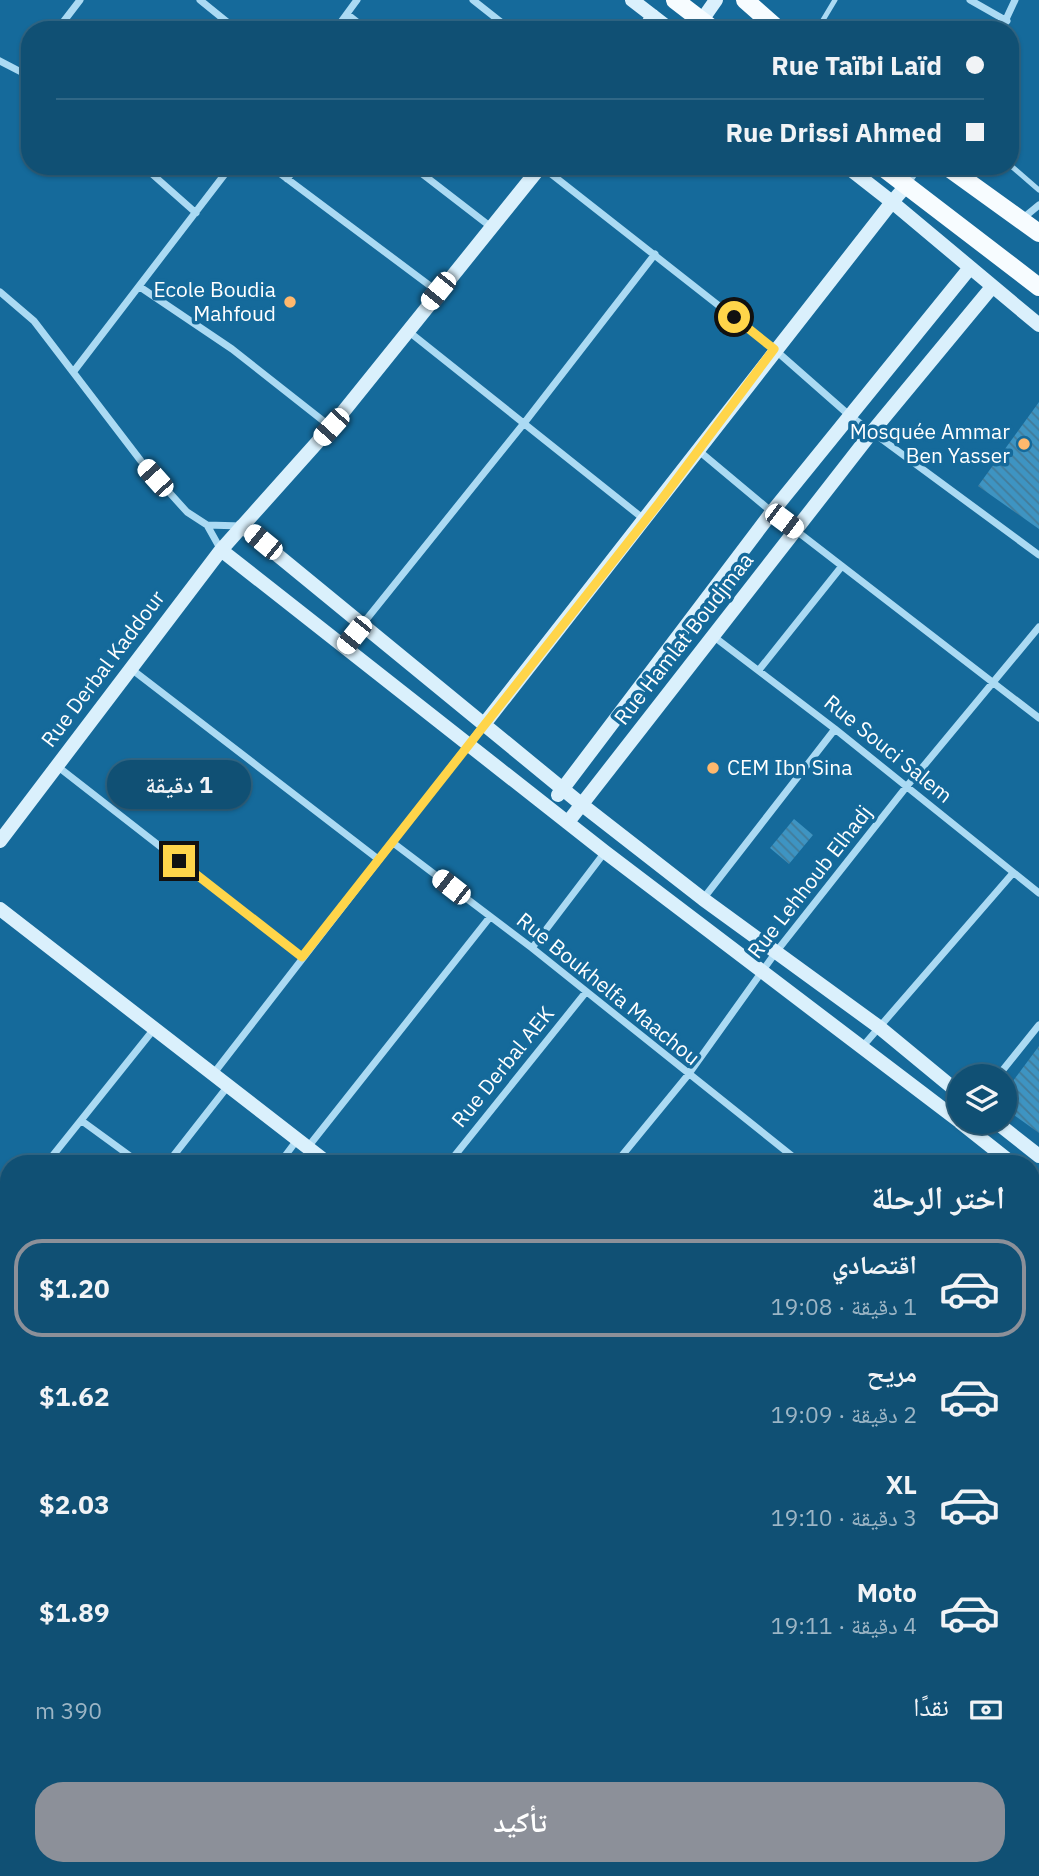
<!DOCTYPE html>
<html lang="ar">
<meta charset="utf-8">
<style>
body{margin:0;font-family:"IBM Plex Sans","Noto Naskh Arabic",sans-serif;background:#1e5a7c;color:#f1f3f6;direction:rtl;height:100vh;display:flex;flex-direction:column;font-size:26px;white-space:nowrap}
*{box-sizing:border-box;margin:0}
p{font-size:23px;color:#9cb5c5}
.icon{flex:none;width:38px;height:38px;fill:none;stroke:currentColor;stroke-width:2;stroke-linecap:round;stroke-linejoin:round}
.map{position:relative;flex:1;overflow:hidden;direction:ltr}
.panel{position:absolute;left:0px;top:1155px;width:1040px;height:721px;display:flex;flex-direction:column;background:#105074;border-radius:28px 28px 0 0;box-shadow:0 2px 5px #0004,0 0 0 2px #306786;direction:rtl}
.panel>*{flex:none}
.guide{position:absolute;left:21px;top:21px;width:998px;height:154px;border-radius:28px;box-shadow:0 2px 5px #0004,0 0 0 2px #306786;direction:rtl;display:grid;align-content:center;height:154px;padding:0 35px;background:#105074}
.controls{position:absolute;left:947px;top:1064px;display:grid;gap:14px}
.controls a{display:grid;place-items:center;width:70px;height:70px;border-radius:50%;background:#105074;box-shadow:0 2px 5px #0004,0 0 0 2px #306786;font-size:35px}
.end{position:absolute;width:32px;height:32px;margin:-16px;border:9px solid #ffd54a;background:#111;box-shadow:0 0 0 4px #111}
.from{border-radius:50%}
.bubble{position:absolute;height:49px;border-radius:24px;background:#105074;box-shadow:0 2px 5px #0004,0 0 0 2px #306786;font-size:23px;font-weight:700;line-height:49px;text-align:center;direction:rtl}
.car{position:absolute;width:21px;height:42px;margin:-21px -10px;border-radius:9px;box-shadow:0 0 5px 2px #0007;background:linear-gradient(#fff 24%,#345 0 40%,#fff 0 76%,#345 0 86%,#fff 0)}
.guide b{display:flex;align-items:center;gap:24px;height:66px;font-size:26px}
.guide b+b{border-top:2px solid #306786}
.guide i{width:18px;height:18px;background:#f1f3f6}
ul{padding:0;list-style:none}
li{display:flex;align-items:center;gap:21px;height:98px;margin:0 14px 10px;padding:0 21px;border:4px solid transparent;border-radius:28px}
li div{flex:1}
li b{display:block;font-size:26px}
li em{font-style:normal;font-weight:700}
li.on{border-color:#8c9099}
li>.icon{width:63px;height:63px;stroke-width:1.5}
h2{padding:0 35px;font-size:32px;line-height:84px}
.pay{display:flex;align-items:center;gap:18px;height:77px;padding:0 35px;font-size:26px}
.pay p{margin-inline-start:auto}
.primary-button{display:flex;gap:14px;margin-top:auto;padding:14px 35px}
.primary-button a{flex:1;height:80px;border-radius:28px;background:#8c9099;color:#fff;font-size:28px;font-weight:700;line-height:80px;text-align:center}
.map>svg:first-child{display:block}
</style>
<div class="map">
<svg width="1039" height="1876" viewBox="0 0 1039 1876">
<defs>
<pattern id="cemetery-stones" width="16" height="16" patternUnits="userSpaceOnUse" patternTransform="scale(1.75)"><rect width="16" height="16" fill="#2584b8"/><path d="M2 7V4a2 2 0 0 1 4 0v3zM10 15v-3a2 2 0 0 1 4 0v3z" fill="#376b87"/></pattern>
<pattern id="building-back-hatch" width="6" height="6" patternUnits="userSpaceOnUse" patternTransform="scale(1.75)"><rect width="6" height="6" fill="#3e94c2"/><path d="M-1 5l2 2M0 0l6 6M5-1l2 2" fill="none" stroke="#437b99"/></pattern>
</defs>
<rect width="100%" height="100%" fill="#156a9b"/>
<path fill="url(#cemetery-stones)" d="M1031,1712L1039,1717V1862L1031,1865Z
M691,1867H1026L1005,1876H690Z"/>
<path fill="url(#building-back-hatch)" d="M1039,402V529L978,486Z
M794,819L813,835L789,864L770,848Z
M1039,1046V1133L1004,1108V1093Z"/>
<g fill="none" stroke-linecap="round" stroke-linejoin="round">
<path stroke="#abdaf3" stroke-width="2.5" stroke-dasharray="3.5 5" stroke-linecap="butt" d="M0,1391L9,1378
M0,1432L9,1439"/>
<path stroke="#abdaf3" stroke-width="5" d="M817,30L835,0
M1010,165L1039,190"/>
<path stroke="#abdaf3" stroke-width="7" d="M200,0L237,30
M473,0L511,30
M970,0L1007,21
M347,14L367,30
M57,30L80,0
M335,30L357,0
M1001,30L1015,0
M0,61L23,73L30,65
M143,166L196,213
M270,166L437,291
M412,166L491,227
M541,166L774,349L849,415L1039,555
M287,179L297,166
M906,186L919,166
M1022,219L1039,205
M140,287L232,349L331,427
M0,292L34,321L141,461L187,512L207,525L242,526
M408,331L645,520
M74,371L231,166
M699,451L772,512L1039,718
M207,525L221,550
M713,636L835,729L1039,893
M345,646L525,422L655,254
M130,668L378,859
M759,670L842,566
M57,766L302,957
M392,842L532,948L802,1164
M703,899L835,729
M532,948L605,852
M863,1046L1013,873
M214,1073L485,723
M998,1076L1039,1025
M82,1121L141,1164
M308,1147L490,917
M46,1164L154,1029
M167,1164L228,1086
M279,1164L297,1140
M448,1164L586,992
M615,1164L688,1075L776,952L907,786L1039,627
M0,1204L9,1211
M1031,1333L1039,1338
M371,1867L382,1876
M578,1867L591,1876"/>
<path stroke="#daf0fc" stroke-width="14" d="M632,0L671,30
M702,20L716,0
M644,30L653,16
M906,186L892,202L1039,325
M242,526L581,804L703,899L879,1027L959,1093
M221,550L605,852L959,1121
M485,723L892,202L846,166
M558,795L772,512L969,269
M568,822L872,432L992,287
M0,841L221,550L331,427L541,166
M0,909L329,1164
M960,1122L1013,1164
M996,1122L1039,1156
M1031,1178L1039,1184
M1031,1232L1039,1227
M1031,1263L1039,1258
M1031,1669L1039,1675
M428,1876L433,1867
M471,1876L476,1867"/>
<path stroke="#f7fcff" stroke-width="18" d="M675,0L714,30
M745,0L779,30
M881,166L1039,287
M946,166L1039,233"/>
</g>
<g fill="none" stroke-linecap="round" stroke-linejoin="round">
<path stroke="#ffd54a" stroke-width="9" d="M179,861L302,957L659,503L774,349L734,317"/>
</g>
<g fill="#ffb86d" stroke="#156a9b" stroke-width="2.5">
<circle cx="290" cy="302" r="7"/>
<circle cx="1024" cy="444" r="7"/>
<circle cx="713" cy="768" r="7"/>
</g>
<g text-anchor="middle" stroke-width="7" stroke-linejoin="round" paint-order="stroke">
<g font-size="21" fill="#fff" stroke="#156a9b" text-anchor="end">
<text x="276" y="297">Ecole Boudia<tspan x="276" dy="24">Mahfoud</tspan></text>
<text x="1010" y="439">Mosquée Ammar<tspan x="1010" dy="24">Ben Yasser</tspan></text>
<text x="727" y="775" text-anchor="start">CEM Ibn Sina</text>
</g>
<g font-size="21" fill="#fff" stroke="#156a9b">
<text transform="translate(684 639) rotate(-52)" y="7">Rue Hamlat Boudjmaa</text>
<text transform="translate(103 669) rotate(-53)" y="7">Rue Derbal Kaddour</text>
<text transform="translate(888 749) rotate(39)" y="7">Rue Souci Salem</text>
<text transform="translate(810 882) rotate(-52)" y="7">Rue Lehhoub Elhadj</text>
<text transform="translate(608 989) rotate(39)" y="7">Rue Boukhelfa Maachou</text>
<text transform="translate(503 1067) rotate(-51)" y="7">Rue Derbal AEK</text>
</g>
</g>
</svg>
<div class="controls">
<a><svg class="icon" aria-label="layers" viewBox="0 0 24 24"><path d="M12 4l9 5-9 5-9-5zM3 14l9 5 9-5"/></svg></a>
</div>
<i class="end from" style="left:734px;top:317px"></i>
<i class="end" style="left:179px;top:861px"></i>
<div class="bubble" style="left:107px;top:760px;width:144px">1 دقيقة</div>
<i class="car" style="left:438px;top:291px;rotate:219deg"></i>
<i class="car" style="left:331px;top:427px;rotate:222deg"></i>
<i class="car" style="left:155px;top:478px;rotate:318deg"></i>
<i class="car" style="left:784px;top:521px;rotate:127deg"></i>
<i class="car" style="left:263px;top:542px;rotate:309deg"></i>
<i class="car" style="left:354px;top:635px;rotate:219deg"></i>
<i class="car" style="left:451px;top:887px;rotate:308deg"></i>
<div class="guide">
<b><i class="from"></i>Rue Taïbi Laïd</b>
<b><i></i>Rue Drissi Ahmed</b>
</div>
<section class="panel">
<h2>اختر الرحلة</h2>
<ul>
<li class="on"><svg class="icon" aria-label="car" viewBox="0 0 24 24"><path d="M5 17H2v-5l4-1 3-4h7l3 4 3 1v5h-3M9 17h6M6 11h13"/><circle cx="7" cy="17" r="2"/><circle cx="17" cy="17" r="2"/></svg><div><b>اقتصادي</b><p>1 دقيقة · 19:08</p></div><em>$1.20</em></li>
<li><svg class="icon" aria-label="car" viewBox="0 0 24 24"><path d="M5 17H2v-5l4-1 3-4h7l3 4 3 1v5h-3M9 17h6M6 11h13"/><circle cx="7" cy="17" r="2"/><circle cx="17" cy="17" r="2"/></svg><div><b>مريح</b><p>2 دقيقة · 19:09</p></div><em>$1.62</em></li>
<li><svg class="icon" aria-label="car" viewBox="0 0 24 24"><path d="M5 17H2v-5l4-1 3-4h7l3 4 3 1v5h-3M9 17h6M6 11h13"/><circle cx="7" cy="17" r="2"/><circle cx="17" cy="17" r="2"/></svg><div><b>XL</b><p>3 دقيقة · 19:10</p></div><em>$2.03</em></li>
<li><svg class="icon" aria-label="car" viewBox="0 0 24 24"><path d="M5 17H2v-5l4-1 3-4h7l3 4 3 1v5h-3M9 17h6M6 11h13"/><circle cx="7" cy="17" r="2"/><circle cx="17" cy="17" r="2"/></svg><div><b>Moto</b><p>4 دقيقة · 19:11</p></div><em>$1.89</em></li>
</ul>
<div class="pay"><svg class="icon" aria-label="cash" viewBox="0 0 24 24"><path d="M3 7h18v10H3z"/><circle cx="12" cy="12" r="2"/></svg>نقدًا<p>390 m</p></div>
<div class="primary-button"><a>تأكيد</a></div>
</section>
</div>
